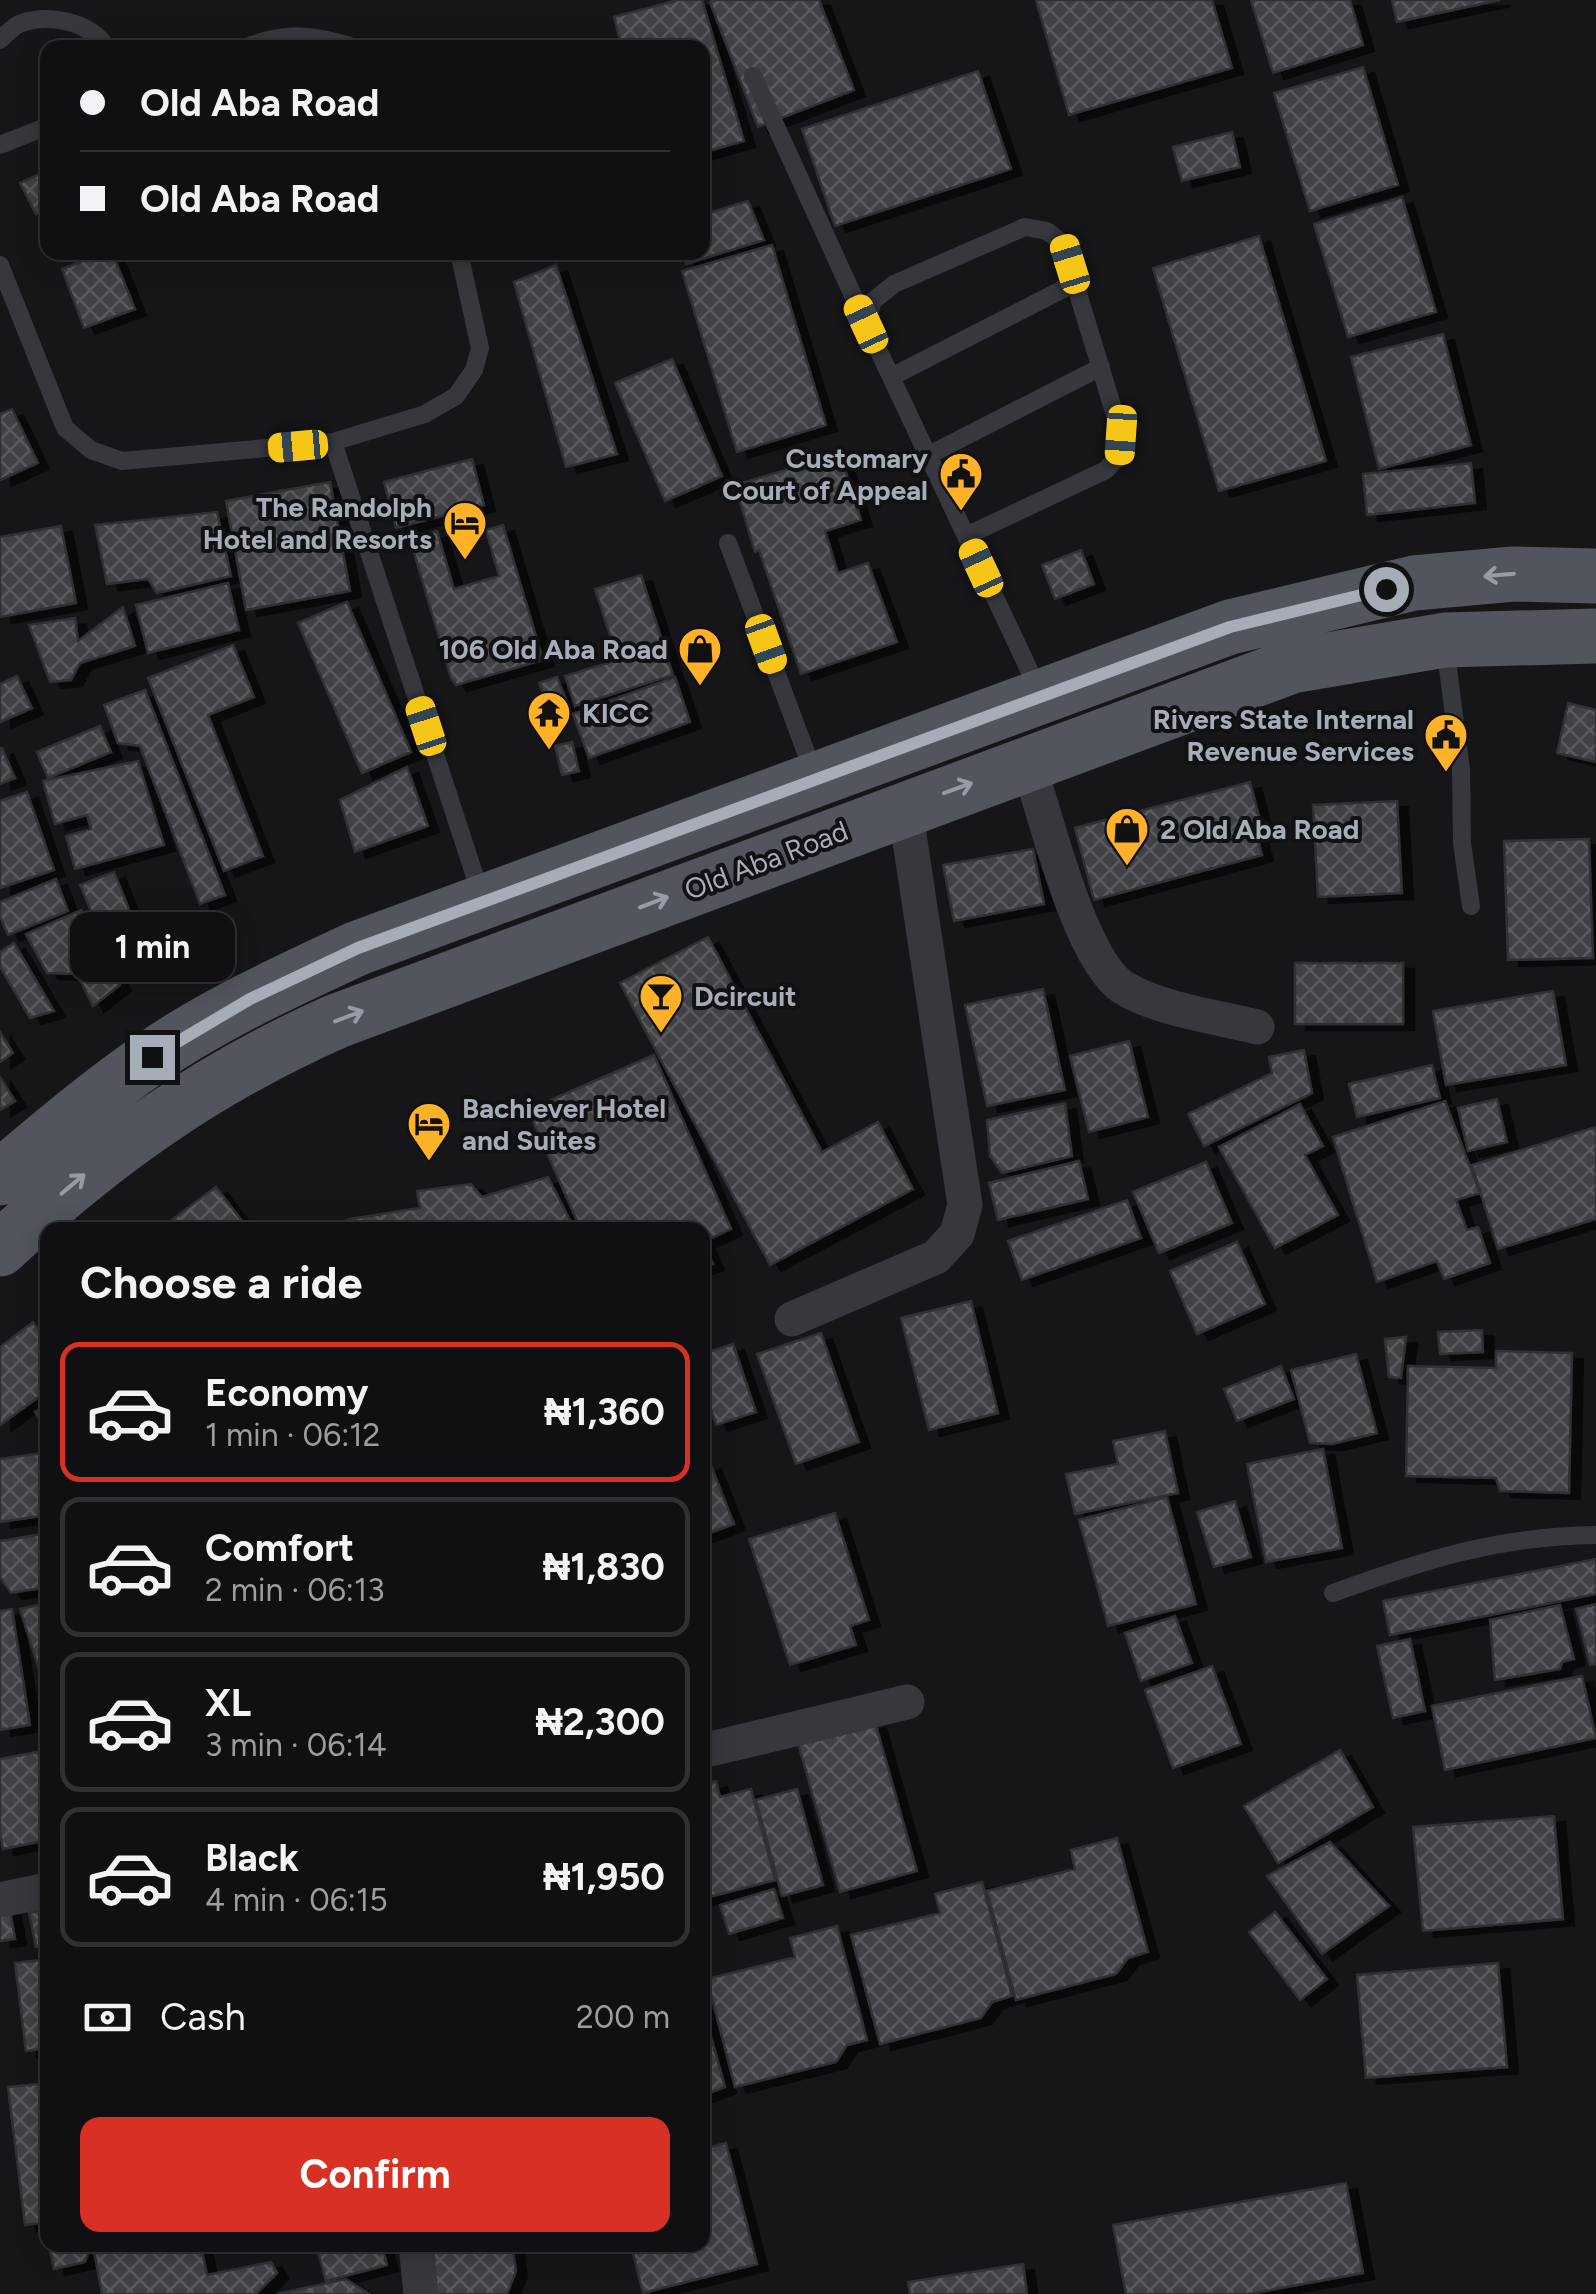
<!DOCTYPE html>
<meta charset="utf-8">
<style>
body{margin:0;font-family:Figtree,sans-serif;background:#19191b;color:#f1f3f6;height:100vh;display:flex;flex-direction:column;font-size:38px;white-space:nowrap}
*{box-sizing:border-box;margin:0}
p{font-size:32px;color:#9c9d9f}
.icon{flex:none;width:55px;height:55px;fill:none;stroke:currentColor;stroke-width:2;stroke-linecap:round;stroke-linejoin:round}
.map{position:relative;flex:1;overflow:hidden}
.drawer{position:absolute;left:40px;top:1222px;width:670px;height:1030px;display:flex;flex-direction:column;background:#101012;border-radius:20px;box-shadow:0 5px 25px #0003,0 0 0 2px #303032}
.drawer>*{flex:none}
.guide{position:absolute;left:40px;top:40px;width:670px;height:220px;border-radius:20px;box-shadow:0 5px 25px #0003,0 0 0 2px #303032;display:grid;align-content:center;height:220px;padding:0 40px;background:#101012}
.end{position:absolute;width:45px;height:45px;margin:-22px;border:12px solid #a6adb9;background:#111;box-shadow:0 0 0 5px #111}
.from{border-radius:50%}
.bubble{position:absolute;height:70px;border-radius:20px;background:#101012;box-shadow:0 5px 25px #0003,0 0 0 2px #303032;font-size:32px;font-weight:700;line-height:70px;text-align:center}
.car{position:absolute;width:30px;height:60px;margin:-30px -15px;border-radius:12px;box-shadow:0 0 8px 2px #0007;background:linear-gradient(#f5c518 24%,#345 0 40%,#f5c518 0 76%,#345 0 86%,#f5c518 0)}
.guide b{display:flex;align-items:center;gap:35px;height:95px;font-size:38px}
.guide b+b{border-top:2px solid #303032}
.guide i{width:25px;height:25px;background:#f1f3f6}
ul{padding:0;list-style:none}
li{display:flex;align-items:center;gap:30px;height:140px;margin:0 20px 15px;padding:0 20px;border:5px solid #303032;border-radius:20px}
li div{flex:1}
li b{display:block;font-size:38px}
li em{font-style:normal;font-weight:700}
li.current{border-color:#d93025}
li>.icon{width:90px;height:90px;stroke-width:1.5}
h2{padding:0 40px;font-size:45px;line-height:120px}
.pay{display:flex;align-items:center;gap:25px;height:110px;padding:0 40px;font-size:38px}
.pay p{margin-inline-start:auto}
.button{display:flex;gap:20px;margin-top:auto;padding:20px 40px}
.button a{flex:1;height:115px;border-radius:20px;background:#d93025;color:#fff;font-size:40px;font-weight:700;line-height:115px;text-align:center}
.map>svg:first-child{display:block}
</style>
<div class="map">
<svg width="1596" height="2294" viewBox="0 0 1596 2294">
<defs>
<pattern id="building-cross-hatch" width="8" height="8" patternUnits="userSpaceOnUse" patternTransform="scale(2.5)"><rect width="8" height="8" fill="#404145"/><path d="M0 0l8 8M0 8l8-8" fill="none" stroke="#595a5e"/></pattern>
<filter id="shadow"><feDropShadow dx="11" dy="6" stdDeviation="0" flood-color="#0009"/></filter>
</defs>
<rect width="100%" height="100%" fill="#161618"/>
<path fill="url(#building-cross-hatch)" stroke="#2f3034" stroke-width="2.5" filter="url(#shadow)" d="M678,0H702L744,141L702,153V48H622L614,17Z
M714,0H819L854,90L758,127L710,2Z
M1036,0H1212L1232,68L1069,115Z
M1251,0H1350L1363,45L1273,73Z
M1392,0H1500L1397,22Z
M1363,67L1398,185L1310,211L1274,93Z
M978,71L1011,169L835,226L802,129Z
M1232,132L1240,167L1182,181L1173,147Z
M48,170V208L36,214L20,183Z
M1402,197L1436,312L1348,337L1314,224Z
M748,201L764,240L686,264L682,252H702V215Z
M1259,236L1326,461L1219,491L1153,268Z
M772,245L826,425L737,452L682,271Z
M106,252H112L135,309L84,328L62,269Z
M556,265L617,454L566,467L514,282Z
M1443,334L1471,445L1379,469L1351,357Z
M672,359L722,476L665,501L615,383Z
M12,409L38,463L0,480V414Z
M840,454L861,520L825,531L838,573L868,563L897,642L801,674L759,550L755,552L735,485Z
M472,459L484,505L396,528L384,482Z
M1471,463L1475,503L1367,515L1363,474Z
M330,482L350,591L246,610L226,501Z
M217,512L231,576L157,593L148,579L107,584L95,525Z
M503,525L543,660L456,685L451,678L410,539L437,531L454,589L499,576L486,530Z
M61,526L76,603L0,617V537Z
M1081,550L1094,584L1055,599L1042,565Z
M641,575L673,675L575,706L565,676L618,660L595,589Z
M228,583L239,630L148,653L136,605Z
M347,602L411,752L362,773L298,623Z
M123,607L135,646L80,663L71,680L50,682L29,625L75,618L78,641Z
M233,645L254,697L208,715L263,856L224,871L148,678Z
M17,676L32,708L0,722V684Z
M557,677L569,707L552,714L539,683Z
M675,677L690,722L589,758L573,714Z
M145,690L225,895L200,904L140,746L118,743L104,705Z
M1568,703L1596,710V762L1557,753Z
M100,726L111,752L48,778L37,752Z
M572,742L579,771L562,775L555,746Z
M2,748L15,778L0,784V749Z
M138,761L164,845L75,869L66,836L91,829L87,815L55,824L43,781Z
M407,767L428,826L355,852L340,800Z
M1250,782L1264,835L1257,836L1262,855L1094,900L1075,828Z
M27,792L54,870L0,888V801Z
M1397,801L1402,893L1318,897L1313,805Z
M1589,839L1593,958L1508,960L1504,841Z
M1033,849L1044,904L954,921L943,865Z
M114,872L141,939L108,952L80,885Z
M56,879L68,911L8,935L0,916V902Z
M81,910L120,985L93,1006L77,974L47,973L26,934Z
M708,937L822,1152L878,1122L913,1189L770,1265L620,983Z
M14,943L54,1011L30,1018L0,967V952Z
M1295,963H1403V1024H1295Z
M1043,989L1065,1090L987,1106L965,1005Z
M1553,991L1566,1065L1446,1085L1433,1011Z
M0,1032L13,1053L0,1062Z
M1129,1041L1148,1117L1089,1132L1070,1056Z
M1304,1050L1312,1093L1204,1146L1188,1114L1272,1073L1269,1057Z
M654,1055L731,1229L703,1242L713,1264L702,1268V1230H581L528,1110Z
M1432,1065L1440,1098L1357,1117L1349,1084Z
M0,1077L15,1101L0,1110Z
M1497,1099L1507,1142L1468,1151L1458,1108Z
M1445,1101L1480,1193L1456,1200L1467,1230L1478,1227L1490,1263L1444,1279L1437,1261L1377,1282L1333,1137Z
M1065,1103L1072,1156L1002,1173L990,1156L987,1120Z
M1300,1104L1323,1146L1305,1155L1338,1215L1275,1248L1219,1147Z
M1596,1127V1219L1498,1249L1472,1165Z
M1079,1161L1088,1199L998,1220L989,1183Z
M1206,1162L1232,1223L1159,1253L1133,1192Z
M548,1177L575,1230H326L350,1219L420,1208L417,1191L471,1184L482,1197Z
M216,1187L249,1230H158Z
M1127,1200L1141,1238L1022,1280L1008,1241Z
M1237,1242L1265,1304L1197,1334L1170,1271Z
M971,1301L998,1413L929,1430L901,1318Z
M33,1322L48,1342V1390L0,1425V1347Z
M1482,1330L1483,1352L1440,1354L1438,1332Z
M821,1333L859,1442L796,1464L757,1354Z
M1406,1337L1401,1378L1389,1377L1385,1339Z
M733,1344L756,1412L716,1425L702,1381V1354Z
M1496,1351L1572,1353L1569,1493L1500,1491L1496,1478L1406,1476L1408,1366L1496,1368Z
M1356,1354L1377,1433L1332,1444L1310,1443L1291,1370Z
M1281,1366L1294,1399L1237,1421L1224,1389Z
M48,1404V1432L35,1412Z
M1165,1431L1178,1493L1075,1514L1066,1474L1118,1464L1113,1441Z
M1323,1449L1342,1548L1266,1562L1247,1464Z
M43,1453L48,1515L0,1522V1459Z
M710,1463L734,1524L702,1536V1466Z
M1167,1497L1196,1604L1108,1626L1079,1520Z
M1235,1501L1251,1557L1214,1567L1197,1512Z
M835,1513L869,1620L850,1626L856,1645L790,1665L749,1539Z
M48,1533V1587L11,1593L0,1577V1541Z
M1596,1559V1594L1390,1635L1383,1601Z
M48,1603V1699L20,1609Z
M1596,1604V1664L1590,1665L1576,1609Z
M1560,1605L1574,1659L1562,1662L1560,1669L1495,1680L1490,1620Z
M12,1609L30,1725L0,1730V1611Z
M1175,1616L1192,1663L1141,1681L1125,1633Z
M1410,1639L1425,1711L1393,1718L1377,1646Z
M1212,1666L1241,1744L1173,1768L1145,1690Z
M1582,1676L1596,1738L1445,1770L1432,1706Z
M875,1722L917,1871L840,1892L798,1743Z
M1340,1750L1373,1807L1278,1863L1244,1806Z
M37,1752L48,1774V1840L3,1849L0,1832V1759Z
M716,1781L720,1797L751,1789L775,1880L702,1899V1785Z
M797,1789L823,1885L782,1896L756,1800Z
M1554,1816L1563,1919L1423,1931L1413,1827Z
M1117,1838L1148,1952L1128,1958L1116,1974L1016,2000L987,1891L1075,1869L1071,1850Z
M1330,1842L1389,1906L1322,1954L1267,1876Z
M982,1882L1012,1996L992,2002L981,2018L880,2044L851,1935L940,1913L935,1894Z
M774,1889L783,1918L729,1934L720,1905Z
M48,1909V1945L36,1947L29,1913Z
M10,1910L15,1939L0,1941V1911Z
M1275,1912L1327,1979L1300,2000L1249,1932Z
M837,1926L867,2040L847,2045L836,2062L735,2087L707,1979L795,1957L790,1938Z
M48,1959V2048L26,2051L15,1963Z
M1498,1963L1507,2067L1366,2078L1357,1975Z
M702,2004L725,2087L702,2096Z
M48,2083V2222L25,2225L8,2087Z
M726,2143L757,2264L643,2293L631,2245H702V2149Z
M1346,2183L1363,2273L1249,2294H1126L1113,2225Z
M49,2245H91L85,2262L54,2269Z
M93,2245H201L207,2275L271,2262L277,2273L256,2294H102Z
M316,2245H382L387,2265L326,2281Z
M432,2245H512L516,2271L507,2294H436Z
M1023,2264L1027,2294H910L908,2282Z
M346,2279L369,2294H277Z"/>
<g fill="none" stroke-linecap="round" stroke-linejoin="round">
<path stroke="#36383d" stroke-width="18" d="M0,40C5,35 13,27 19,24C48,13 90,21 107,48
M245,48C285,31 315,34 356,48
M753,76L866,324
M0,145L48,126
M0,265L65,428L91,450L122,461L333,442L425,414L456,396L474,370L480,348L459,252
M891,377L1075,283
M333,442L482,898
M929,455L1101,367
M966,536L1106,470L1119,455L1121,435L1063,244L1047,231L1025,227L894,284L873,301L866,324L1040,693
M728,543L814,774
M1445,645L1461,770L1462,843L1471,906
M1333,1593C1424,1560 1498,1536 1596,1535"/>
<path stroke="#36383d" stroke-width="35" d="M1028,762C1045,814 1080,961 1124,988C1158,1009 1217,1017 1257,1027
M792,1319L936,1257L957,1234L965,1205L905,808
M702,1751L907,1702
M0,1900L48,1890
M416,2245L421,2294"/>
<path stroke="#52555d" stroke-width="55" d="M0,1178C48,1136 97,1095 149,1059C214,1014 287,981 358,948L1230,627L1414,583L1513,574L1596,576
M0,1249C103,1152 208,1078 337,1021L1292,666L1445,640L1596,636"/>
</g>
<defs><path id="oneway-shaft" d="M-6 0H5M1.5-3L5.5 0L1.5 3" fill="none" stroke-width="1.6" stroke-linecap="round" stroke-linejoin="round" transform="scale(2.5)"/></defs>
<g stroke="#959ba7">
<use href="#oneway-shaft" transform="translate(1499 575) rotate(175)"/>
<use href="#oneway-shaft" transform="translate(958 788) rotate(-20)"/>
<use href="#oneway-shaft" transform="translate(654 902) rotate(-21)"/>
<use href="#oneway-shaft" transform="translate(349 1016) rotate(-21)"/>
<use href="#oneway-shaft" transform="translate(73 1184) rotate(-40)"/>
</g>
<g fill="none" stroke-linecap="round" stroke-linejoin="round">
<path stroke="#a6adb9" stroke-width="12" d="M152,1057L250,999L358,948L1230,627L1386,589"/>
</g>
<defs>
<symbol id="civic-pin" viewBox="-11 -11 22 30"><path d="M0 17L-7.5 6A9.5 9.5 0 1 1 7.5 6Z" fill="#ffb227" stroke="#111113"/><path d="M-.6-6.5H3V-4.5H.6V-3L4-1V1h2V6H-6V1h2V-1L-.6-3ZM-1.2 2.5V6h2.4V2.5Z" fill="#111"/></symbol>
<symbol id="hotel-pin" viewBox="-11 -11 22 30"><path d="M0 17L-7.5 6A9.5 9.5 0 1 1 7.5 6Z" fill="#ffb227" stroke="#111113"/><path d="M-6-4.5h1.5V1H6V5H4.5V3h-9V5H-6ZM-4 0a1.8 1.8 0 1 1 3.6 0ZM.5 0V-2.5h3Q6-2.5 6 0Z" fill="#111"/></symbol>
<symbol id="shop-pin" viewBox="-11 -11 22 30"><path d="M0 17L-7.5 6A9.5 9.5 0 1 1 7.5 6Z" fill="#ffb227" stroke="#111113"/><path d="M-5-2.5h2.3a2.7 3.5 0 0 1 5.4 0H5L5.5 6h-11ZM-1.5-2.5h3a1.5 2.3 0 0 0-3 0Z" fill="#111"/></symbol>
<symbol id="temple-pin" viewBox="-11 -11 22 30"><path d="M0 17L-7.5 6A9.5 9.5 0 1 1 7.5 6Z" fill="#ffb227" stroke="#111113"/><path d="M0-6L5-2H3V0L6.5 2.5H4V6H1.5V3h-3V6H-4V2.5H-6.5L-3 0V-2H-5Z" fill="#111"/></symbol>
<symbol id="bar-pin" viewBox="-11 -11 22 30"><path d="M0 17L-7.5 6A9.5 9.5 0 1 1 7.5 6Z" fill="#ffb227" stroke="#111113"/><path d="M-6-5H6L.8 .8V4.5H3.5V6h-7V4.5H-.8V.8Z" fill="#111"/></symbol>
</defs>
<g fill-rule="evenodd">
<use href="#civic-pin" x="936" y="449" width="50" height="68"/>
<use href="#hotel-pin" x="440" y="498" width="50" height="68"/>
<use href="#shop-pin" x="675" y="624" width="50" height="68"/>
<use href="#temple-pin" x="524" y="688" width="50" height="68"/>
<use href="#civic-pin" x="1421" y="710" width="50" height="68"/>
<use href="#shop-pin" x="1102" y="804" width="50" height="68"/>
<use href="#bar-pin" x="636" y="971" width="50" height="68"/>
<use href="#hotel-pin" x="404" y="1099" width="50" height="68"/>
</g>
<g text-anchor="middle" stroke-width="8" stroke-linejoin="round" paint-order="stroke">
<g font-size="28" font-weight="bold" fill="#a6adb9" stroke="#111113" text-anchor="end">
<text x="928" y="468">Customary<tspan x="928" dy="32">Court of Appeal</tspan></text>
<text x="432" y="517">The Randolph<tspan x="432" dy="32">Hotel and Resorts</tspan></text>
<text x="668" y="659">106 Old Aba Road</text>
<text x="582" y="723" text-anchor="start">KICC</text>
<text x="1414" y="729">Rivers State Internal<tspan x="1414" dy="32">Revenue Services</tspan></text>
<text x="1160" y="839" text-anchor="start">2 Old Aba Road</text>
<text x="694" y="1006" text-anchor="start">Dcircuit</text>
<text x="462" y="1118" text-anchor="start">Bachiever Hotel<tspan x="462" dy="32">and Suites</tspan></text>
</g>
<g font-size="28" fill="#a6adb9" stroke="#111113">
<text transform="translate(766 860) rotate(-21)" y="10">Old Aba Road</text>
</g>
</g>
</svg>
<i class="end from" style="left:1386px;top:589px"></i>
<i class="end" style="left:152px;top:1057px"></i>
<div class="bubble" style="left:70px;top:912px;width:165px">1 min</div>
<i class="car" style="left:1070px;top:264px;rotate:343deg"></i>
<i class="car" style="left:866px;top:324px;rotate:335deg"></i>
<i class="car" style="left:1121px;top:435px;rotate:184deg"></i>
<i class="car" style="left:298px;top:446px;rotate:265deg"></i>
<i class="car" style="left:981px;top:568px;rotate:335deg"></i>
<i class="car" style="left:766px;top:644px;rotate:160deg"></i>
<i class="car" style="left:426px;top:726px;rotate:342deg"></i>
<div class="guide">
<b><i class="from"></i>Old Aba Road</b>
<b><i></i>Old Aba Road</b>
</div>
<section class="drawer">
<h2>Choose a ride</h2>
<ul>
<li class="current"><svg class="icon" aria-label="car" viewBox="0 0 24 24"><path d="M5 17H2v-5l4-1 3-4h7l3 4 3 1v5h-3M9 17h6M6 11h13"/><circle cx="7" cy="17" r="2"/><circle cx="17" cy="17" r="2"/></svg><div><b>Economy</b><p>1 min · 06:12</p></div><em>₦1,360</em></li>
<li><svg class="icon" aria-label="car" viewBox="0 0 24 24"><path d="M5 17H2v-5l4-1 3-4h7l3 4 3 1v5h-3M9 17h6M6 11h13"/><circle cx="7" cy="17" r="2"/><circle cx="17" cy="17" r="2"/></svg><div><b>Comfort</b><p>2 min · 06:13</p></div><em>₦1,830</em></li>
<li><svg class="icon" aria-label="car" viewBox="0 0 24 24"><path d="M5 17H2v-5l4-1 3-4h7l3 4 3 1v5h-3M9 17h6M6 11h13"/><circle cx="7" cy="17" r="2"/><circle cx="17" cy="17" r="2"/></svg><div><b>XL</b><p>3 min · 06:14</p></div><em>₦2,300</em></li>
<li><svg class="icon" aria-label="car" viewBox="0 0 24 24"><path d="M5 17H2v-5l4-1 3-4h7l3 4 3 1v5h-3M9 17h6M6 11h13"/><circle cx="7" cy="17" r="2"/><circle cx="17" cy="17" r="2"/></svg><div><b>Black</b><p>4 min · 06:15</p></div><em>₦1,950</em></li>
</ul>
<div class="pay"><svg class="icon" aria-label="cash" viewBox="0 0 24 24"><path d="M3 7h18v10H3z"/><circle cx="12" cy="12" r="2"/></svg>Cash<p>200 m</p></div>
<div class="button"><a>Confirm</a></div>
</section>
</div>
